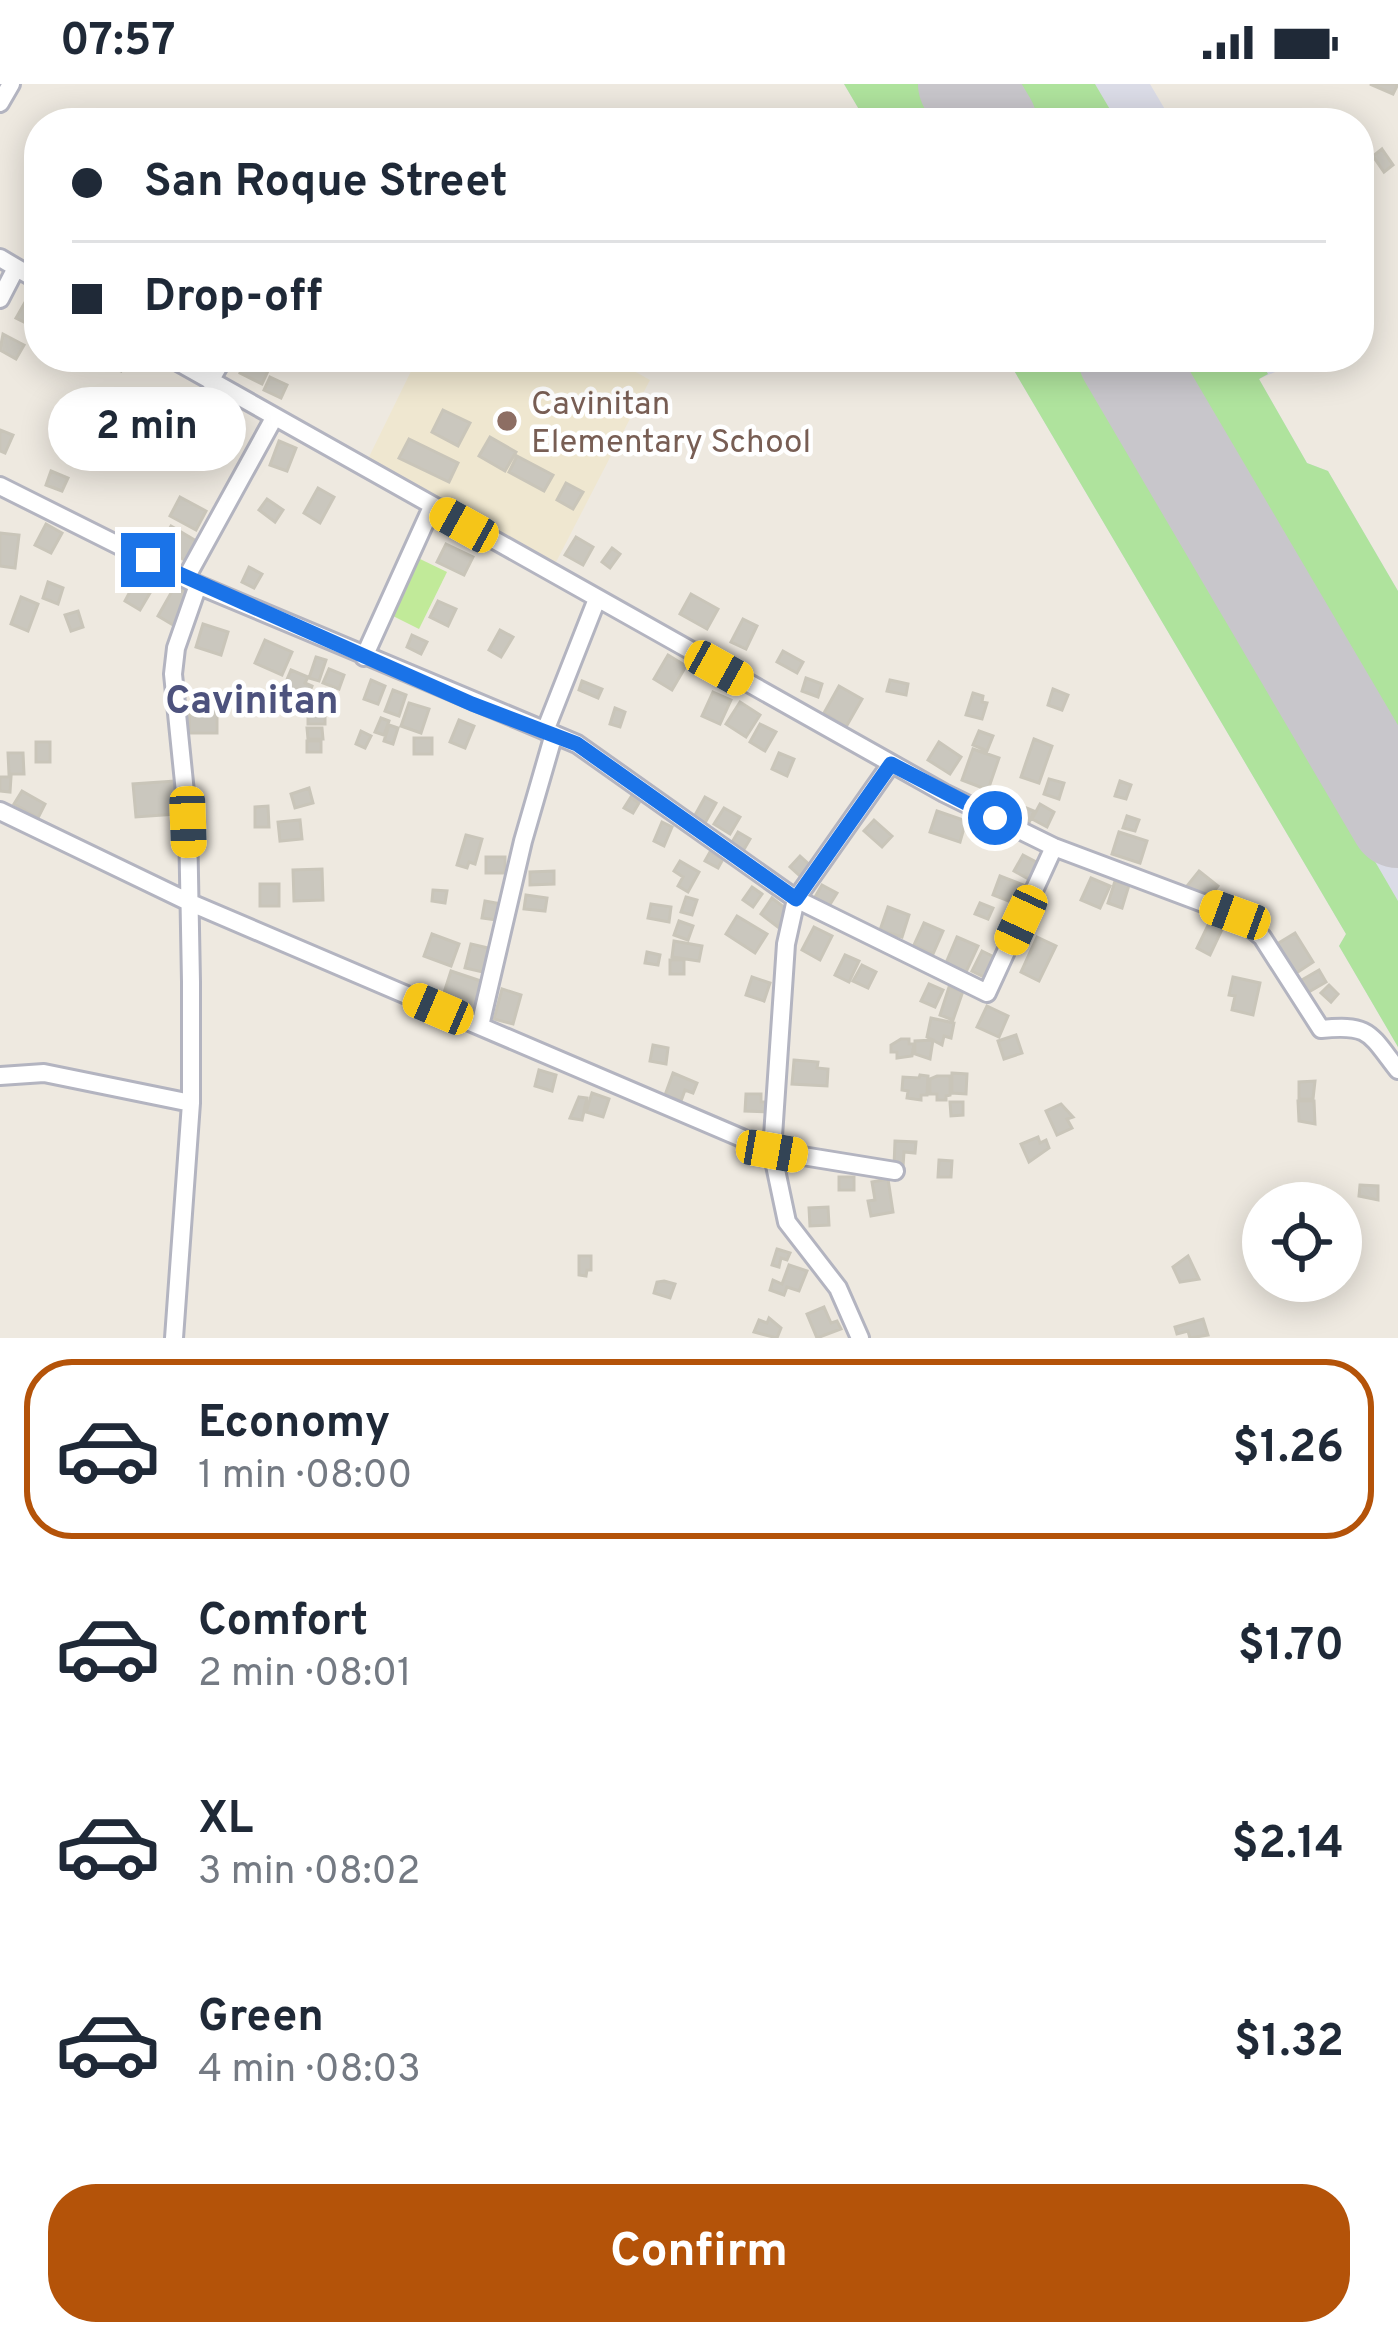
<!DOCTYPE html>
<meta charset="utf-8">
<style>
body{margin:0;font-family:Overpass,sans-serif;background:#f6f6f7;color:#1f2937;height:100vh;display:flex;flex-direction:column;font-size:45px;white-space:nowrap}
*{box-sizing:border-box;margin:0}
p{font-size:39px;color:#747a83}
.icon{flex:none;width:66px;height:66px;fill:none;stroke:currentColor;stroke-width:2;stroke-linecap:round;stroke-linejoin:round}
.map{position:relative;height:1254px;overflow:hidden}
.panel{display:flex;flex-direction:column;background:#fff;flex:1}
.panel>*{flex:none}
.banner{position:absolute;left:24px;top:24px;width:1350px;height:264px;border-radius:48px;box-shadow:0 6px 30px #0003;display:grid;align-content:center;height:264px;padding:0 48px;background:#fff}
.buttons{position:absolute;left:1242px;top:1098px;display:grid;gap:24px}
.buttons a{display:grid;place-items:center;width:120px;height:120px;border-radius:50%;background:#fff;box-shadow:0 6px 30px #0003;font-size:60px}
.end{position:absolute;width:54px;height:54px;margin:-27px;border:15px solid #1a73e8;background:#fff;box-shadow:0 0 0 6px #fff}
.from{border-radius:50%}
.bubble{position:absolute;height:84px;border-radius:42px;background:#fff;box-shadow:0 6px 30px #0003;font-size:39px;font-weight:700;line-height:84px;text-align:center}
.car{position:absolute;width:36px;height:72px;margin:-36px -18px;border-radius:15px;box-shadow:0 0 9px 3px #0007;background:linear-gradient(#f5c518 24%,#345 0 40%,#f5c518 0 76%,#345 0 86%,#f5c518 0)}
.banner b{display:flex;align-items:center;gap:42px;height:114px;font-size:45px}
.banner b+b{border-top:3px solid #e0e1e3}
.banner i{width:30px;height:30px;background:#1f2937}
ul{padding:21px 0 0;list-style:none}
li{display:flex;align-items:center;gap:36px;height:180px;margin:0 24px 18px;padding:0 24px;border:6px solid transparent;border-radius:48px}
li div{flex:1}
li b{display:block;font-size:45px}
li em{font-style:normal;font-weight:700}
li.selected{border-color:#b45309}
li>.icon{width:108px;height:108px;stroke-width:1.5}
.cta{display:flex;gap:24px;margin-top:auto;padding:24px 48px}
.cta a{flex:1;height:138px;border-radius:48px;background:#b45309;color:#fff;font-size:48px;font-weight:700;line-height:138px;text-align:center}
.status{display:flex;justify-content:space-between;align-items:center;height:84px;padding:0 60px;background:#fff;direction:ltr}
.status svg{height:33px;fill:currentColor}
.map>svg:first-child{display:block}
</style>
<div class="status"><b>07:57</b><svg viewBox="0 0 49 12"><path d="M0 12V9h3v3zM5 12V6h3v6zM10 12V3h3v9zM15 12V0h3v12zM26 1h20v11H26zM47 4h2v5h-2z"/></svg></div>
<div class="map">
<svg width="1398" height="1254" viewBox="0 0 1398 1254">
<rect width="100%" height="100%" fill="#eee9e0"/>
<path fill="#efe7d0" d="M418,273H609L650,296L553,484L366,379Z"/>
<path fill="#dbdce7" d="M844,0H1150L1173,39H867Z
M1006,273H1309L1259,295L1307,379L1328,387L1398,507V963L1339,862L1346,850Z"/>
<path fill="#afe39d" d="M844,0H923L946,39H867Z
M1007,0H1095L1118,39H1030Z
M1006,273H1082L1398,817V963L1339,862L1346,850Z
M1169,273H1258L1268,290L1259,295L1307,379L1328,387L1398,507V658Z"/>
<path fill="#c1ea99" d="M418,474L447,488L419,545L391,531Z"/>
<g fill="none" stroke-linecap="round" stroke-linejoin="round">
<path stroke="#c8c6cb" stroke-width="96" d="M966,0L989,39
M1126,273L1398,736"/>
</g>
<path fill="#cac7be" stroke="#c9c5b9" stroke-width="3" d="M1370,0H1398L1393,10Z
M1382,65L1393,81L1384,88L1373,72Z
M28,213L39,219V229L32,242L16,234Z
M3,250L24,261L16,275L0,266Z
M107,273H127L121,287L104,279Z
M247,273L274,274L262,300L240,289Z
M270,293L287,301L281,314L264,306Z
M443,326L470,339L458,362L432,348Z
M0,346L13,351L5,369L0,367Z
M490,353L516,368L505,387L479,372Z
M409,355L458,379L449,398L399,374Z
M279,357L296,364L287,387L270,381Z
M517,372L553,391L544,407L509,388Z
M51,387L68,394L62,407L46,401Z
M566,399L583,408L573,425L557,416Z
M318,404L334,413L320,439L304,429Z
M180,413L206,427L196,446L170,432Z
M267,415L283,426L275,438L259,426Z
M46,440L62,449L51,469L35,461Z
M171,442L198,458L186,477L160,461Z
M0,449L19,451L15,484L0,482Z
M576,453L593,463L583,481L565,471Z
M446,460L473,473L464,491L437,478Z
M612,464L620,470L610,484L602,478Z
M249,483L262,490L254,504L242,498Z
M48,498L63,504L58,520L43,514Z
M134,500L150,509L140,526L125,517Z
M175,502L190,510L173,541L158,532Z
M691,510L718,525L707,545L680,530Z
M21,513L38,520L28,547L11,540Z
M438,517L456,525L448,542L430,533Z
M78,527L83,543L71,547L65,531Z
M743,535L757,542L746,565L731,558Z
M203,540L228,548L221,571L196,563Z
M500,546L513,553L501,573L489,566Z
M412,551L427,558L421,570L407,563Z
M265,556L292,568L282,591L255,579Z
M783,567L803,578L797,589L777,578Z
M668,571L686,582L672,606L654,595Z
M316,573L326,576L319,597L309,594Z
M329,585L344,591L339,605L323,599Z
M291,586L308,593L305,599L312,602L307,615L283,605Z
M806,594L822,600L818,613L802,607Z
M371,596L385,602L378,620L364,615Z
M890,596L908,600L906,611L887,607Z
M582,597L602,605L598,614L579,606Z
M839,602L862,615L846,643L824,629Z
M1053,605L1068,611L1062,626L1048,621Z
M393,606L406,611L399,632L385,627Z
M713,608L731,616L720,640L702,632Z
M973,609L983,612L982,618L987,619L982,635L966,631Z
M740,618L760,631L746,653L726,640Z
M190,619H217V649H189Z
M409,619L429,625L421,649L401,642Z
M308,622H325V640H308Z
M615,624L625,628L620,643L610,640Z
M381,634L389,637L384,651L375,648Z
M459,636L474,642L465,664L450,658Z
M760,640L776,648L765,667L750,658Z
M389,641L398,644L393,660L384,657Z
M307,644H322L323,655H308Z
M361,647L371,652L365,664L356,660Z
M979,647L993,652L987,667L973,661Z
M414,654H432V670H414Z
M1034,655L1052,662L1039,699L1021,693Z
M307,657H321V668H307Z
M36,658H50V678H36Z
M939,658L961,673L950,690L928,676Z
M973,665L999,674L988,706L962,696Z
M8,669H23L24,690H9Z
M779,669L794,675L787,692L772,685Z
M0,693H11L10,708L0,707Z
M1049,695L1064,699L1059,715L1044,710Z
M174,697L176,730L136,733L133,700Z
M1120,697L1131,701L1126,715L1115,712Z
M309,704L313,719L295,724L291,710Z
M22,707L45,720L38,734L14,720Z
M631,713L639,719L633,729L624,724Z
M705,713L716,719L705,739L694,733Z
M1040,720L1054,728L1047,743L1032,735Z
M1019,721L1034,727L1028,741L1013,734Z
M268,722L269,743H255V723Z
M724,724L740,733L730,750L714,740Z
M937,727L966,737L960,758L930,748Z
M1127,732L1139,736L1135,747L1123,744Z
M300,736L302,755L280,757L278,738Z
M874,736L892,752L882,763L864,747Z
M662,738L672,743L664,762L654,757Z
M738,748L750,755L743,767L731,760Z
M1119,748L1147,757L1140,779L1112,770Z
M466,751L482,755L475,780L469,778L467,784L457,781Z
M710,768L723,775L718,784L705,777Z
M1023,771L1038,779L1030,796L1014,787Z
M800,772L811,782L801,793L790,783Z
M486,773H505V789H486Z
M680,777L699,788L688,808L678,802L683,793L674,787Z
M322,785L323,816L294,817L293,786Z
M554,787V800L530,801V788Z
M1199,787L1218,802L1206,818L1187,802Z
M1000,792L1026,802L1019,821L993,811Z
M1091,794L1110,802L1100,824L1081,816Z
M1115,797L1129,801L1122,824L1108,819Z
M260,800H279V822H260Z
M822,801L837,809L829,822L815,813Z
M752,803L762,810L753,823L743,816Z
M433,806L447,807L445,819L432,817Z
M526,811L547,814L545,827L524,825Z
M686,813L697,816L692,831L681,828Z
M772,814L789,827L778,843L761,830Z
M485,817L501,820L497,836L482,834Z
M980,819L993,824L988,835L975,830Z
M651,820L671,823L669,838L648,834Z
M888,823L909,831L902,853L880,846Z
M737,832L767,850L755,869L726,850Z
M1212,833L1225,839L1210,871L1197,864Z
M679,837L693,842L688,856L674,851Z
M924,839L943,847L933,870L914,861Z
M814,843L832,852L820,876L802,866Z
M1295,849L1313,878L1295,890L1277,860Z
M432,850L459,860L451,882L424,872Z
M957,853L978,862L966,888L946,879Z
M1037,853L1056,862L1039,897L1021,888Z
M674,857L702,862L699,877L672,873Z
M471,860L493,865L487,889L465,884Z
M982,867L996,874L986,894L972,887Z
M647,868L660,871L658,881L645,879Z
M845,871L859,877L849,898L835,891Z
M670,876H684V890H670Z
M862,881L876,888L868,904L853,897Z
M1319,886L1326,898L1307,909L1300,897Z
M451,887L484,898L475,929L441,918Z
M752,893L770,899L764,917L746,911Z
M1233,893L1260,899L1253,931L1232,926L1235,912L1229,911Z
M929,900L943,906L935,923L921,917Z
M1329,901L1338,910L1331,918L1321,909Z
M949,903L963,907L953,936L940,931Z
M502,905L521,911L513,940L494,935Z
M987,922L1008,932L999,953L977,943Z
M931,934L954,939L951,954L944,952L942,961L927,953Z
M1016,951L1022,969L1004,975L998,957Z
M901,955H909V960H914L912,972L897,974V968H891V961Z
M933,956L930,975L915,970V957Z
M653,961L668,964L666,980L650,977Z
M794,976L818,978L817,984L828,985L827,1002L792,1000Z
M539,986L556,991L552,1007L535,1002Z
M673,989L697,999L693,1009L685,1006L681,1017L665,1011Z
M952,989L967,990L966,1010L952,1009Z
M920,991L928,992L927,1011H921V1016L907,1014L908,1007L902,1006L903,993L919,994Z
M937,992H950V1011L946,1012V1016H937V1010H930V995Z
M1315,997L1313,1015H1299V998Z
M592,1009L609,1015L603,1033L586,1028Z
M746,1010H761V1018H769V1028L745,1027Z
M579,1013L587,1014L582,1036L570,1034Z
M1298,1017H1314L1315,1040L1299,1037Z
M950,1018H963V1031L951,1032Z
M1061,1020L1073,1033L1067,1035L1072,1044L1057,1051L1046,1027Z
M1038,1053L1040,1059L1046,1056L1049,1064L1029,1078L1021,1060Z
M895,1057L916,1058L915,1069L904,1068L903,1083L894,1082Z
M939,1076L952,1077L951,1093H938Z
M839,1093H854V1106H839Z
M888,1095L893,1128L871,1132L868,1117L875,1116L872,1098Z
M1360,1101L1378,1102V1116L1359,1112Z
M828,1123L829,1141L810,1142L809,1124Z
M777,1165L790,1169L787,1176L781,1174L779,1183L772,1181Z
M579,1172H591V1186H587L586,1192L579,1191Z
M1188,1172L1199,1195L1180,1198L1173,1183Z
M789,1181L807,1187L799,1207L787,1203L784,1211L770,1206L773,1196L782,1200Z
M664,1197L675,1200L670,1214L654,1209L657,1198Z
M824,1223L831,1239L837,1237L841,1245L817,1254L807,1230Z
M769,1234L781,1244L777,1254L754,1248L759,1236L767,1239Z
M1203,1235L1208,1251L1190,1254L1188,1247L1177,1250L1175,1243Z"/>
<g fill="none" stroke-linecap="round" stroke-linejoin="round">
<defs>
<path id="minor" d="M0,19L11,0
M0,174L39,197
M0,215L16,184
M169,273L944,709L1054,763L1235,831L1262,853L1321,945C1370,940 1369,949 1398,986
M210,297L224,273
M0,402L198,501L577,660L796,815L987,909L1054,763
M186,494L274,334
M364,573L432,423
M545,647L597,515
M0,727L191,819L772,1067L895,1087
M480,942L523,757L554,650
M0,992L44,989L191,1019
M174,1254L191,1019V898L188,738L173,590L176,564L198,501
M860,1254L838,1204L787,1138L772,1067L786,860L796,815L891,680"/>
</defs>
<use href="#minor" stroke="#b3b4c0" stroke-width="22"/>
<use href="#minor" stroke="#fff" stroke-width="16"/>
</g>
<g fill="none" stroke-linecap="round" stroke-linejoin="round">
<path stroke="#1a73e8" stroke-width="15" d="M148,476L472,620L577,660L796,815L891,680L995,734"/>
</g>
<circle fill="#8d6e63" stroke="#fff" stroke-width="4.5" cx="507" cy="337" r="12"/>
<g text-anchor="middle" stroke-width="9" stroke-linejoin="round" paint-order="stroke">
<g font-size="33" fill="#785e54" stroke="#fff" text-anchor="start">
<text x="531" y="330">Cavinitan<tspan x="531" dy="38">Elementary School</tspan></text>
</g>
<g font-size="39" font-weight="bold" fill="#4d527d" stroke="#fff">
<text x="252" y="629">Cavinitan</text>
</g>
</g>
</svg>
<div class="buttons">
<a><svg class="icon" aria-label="locate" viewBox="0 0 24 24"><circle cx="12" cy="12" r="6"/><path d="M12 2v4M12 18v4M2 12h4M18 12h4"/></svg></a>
</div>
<i class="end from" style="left:995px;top:734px"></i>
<i class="end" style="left:148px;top:476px"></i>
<div class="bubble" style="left:48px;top:303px;width:198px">2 min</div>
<i class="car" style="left:464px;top:441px;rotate:299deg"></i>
<i class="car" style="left:719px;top:584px;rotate:119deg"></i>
<i class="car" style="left:188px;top:738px;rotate:178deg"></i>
<i class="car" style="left:1235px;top:831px;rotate:290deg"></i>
<i class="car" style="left:1021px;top:836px;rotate:205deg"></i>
<i class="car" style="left:438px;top:925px;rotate:293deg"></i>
<i class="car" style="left:772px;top:1067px;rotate:100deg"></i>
<div class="banner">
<b><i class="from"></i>San Roque Street</b>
<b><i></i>Drop-off</b>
</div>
</div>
<section class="panel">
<ul>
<li class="selected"><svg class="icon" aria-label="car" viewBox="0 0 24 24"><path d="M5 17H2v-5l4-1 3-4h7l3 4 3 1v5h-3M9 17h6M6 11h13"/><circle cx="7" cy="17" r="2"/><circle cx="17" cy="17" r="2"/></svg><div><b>Economy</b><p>1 min · 08:00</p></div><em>$1.26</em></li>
<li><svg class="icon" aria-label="car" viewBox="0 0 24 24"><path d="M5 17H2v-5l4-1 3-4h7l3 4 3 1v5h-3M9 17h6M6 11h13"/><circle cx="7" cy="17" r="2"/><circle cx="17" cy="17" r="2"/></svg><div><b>Comfort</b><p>2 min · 08:01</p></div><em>$1.70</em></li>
<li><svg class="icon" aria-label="car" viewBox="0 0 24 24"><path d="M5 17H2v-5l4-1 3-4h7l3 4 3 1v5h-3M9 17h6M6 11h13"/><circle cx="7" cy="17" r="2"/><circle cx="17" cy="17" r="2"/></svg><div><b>XL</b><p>3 min · 08:02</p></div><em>$2.14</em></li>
<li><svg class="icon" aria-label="car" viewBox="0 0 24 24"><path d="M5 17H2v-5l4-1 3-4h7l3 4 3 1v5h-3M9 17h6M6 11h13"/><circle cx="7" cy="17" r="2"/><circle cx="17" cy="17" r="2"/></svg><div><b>Green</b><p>4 min · 08:03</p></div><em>$1.32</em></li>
</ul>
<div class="cta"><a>Confirm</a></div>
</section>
